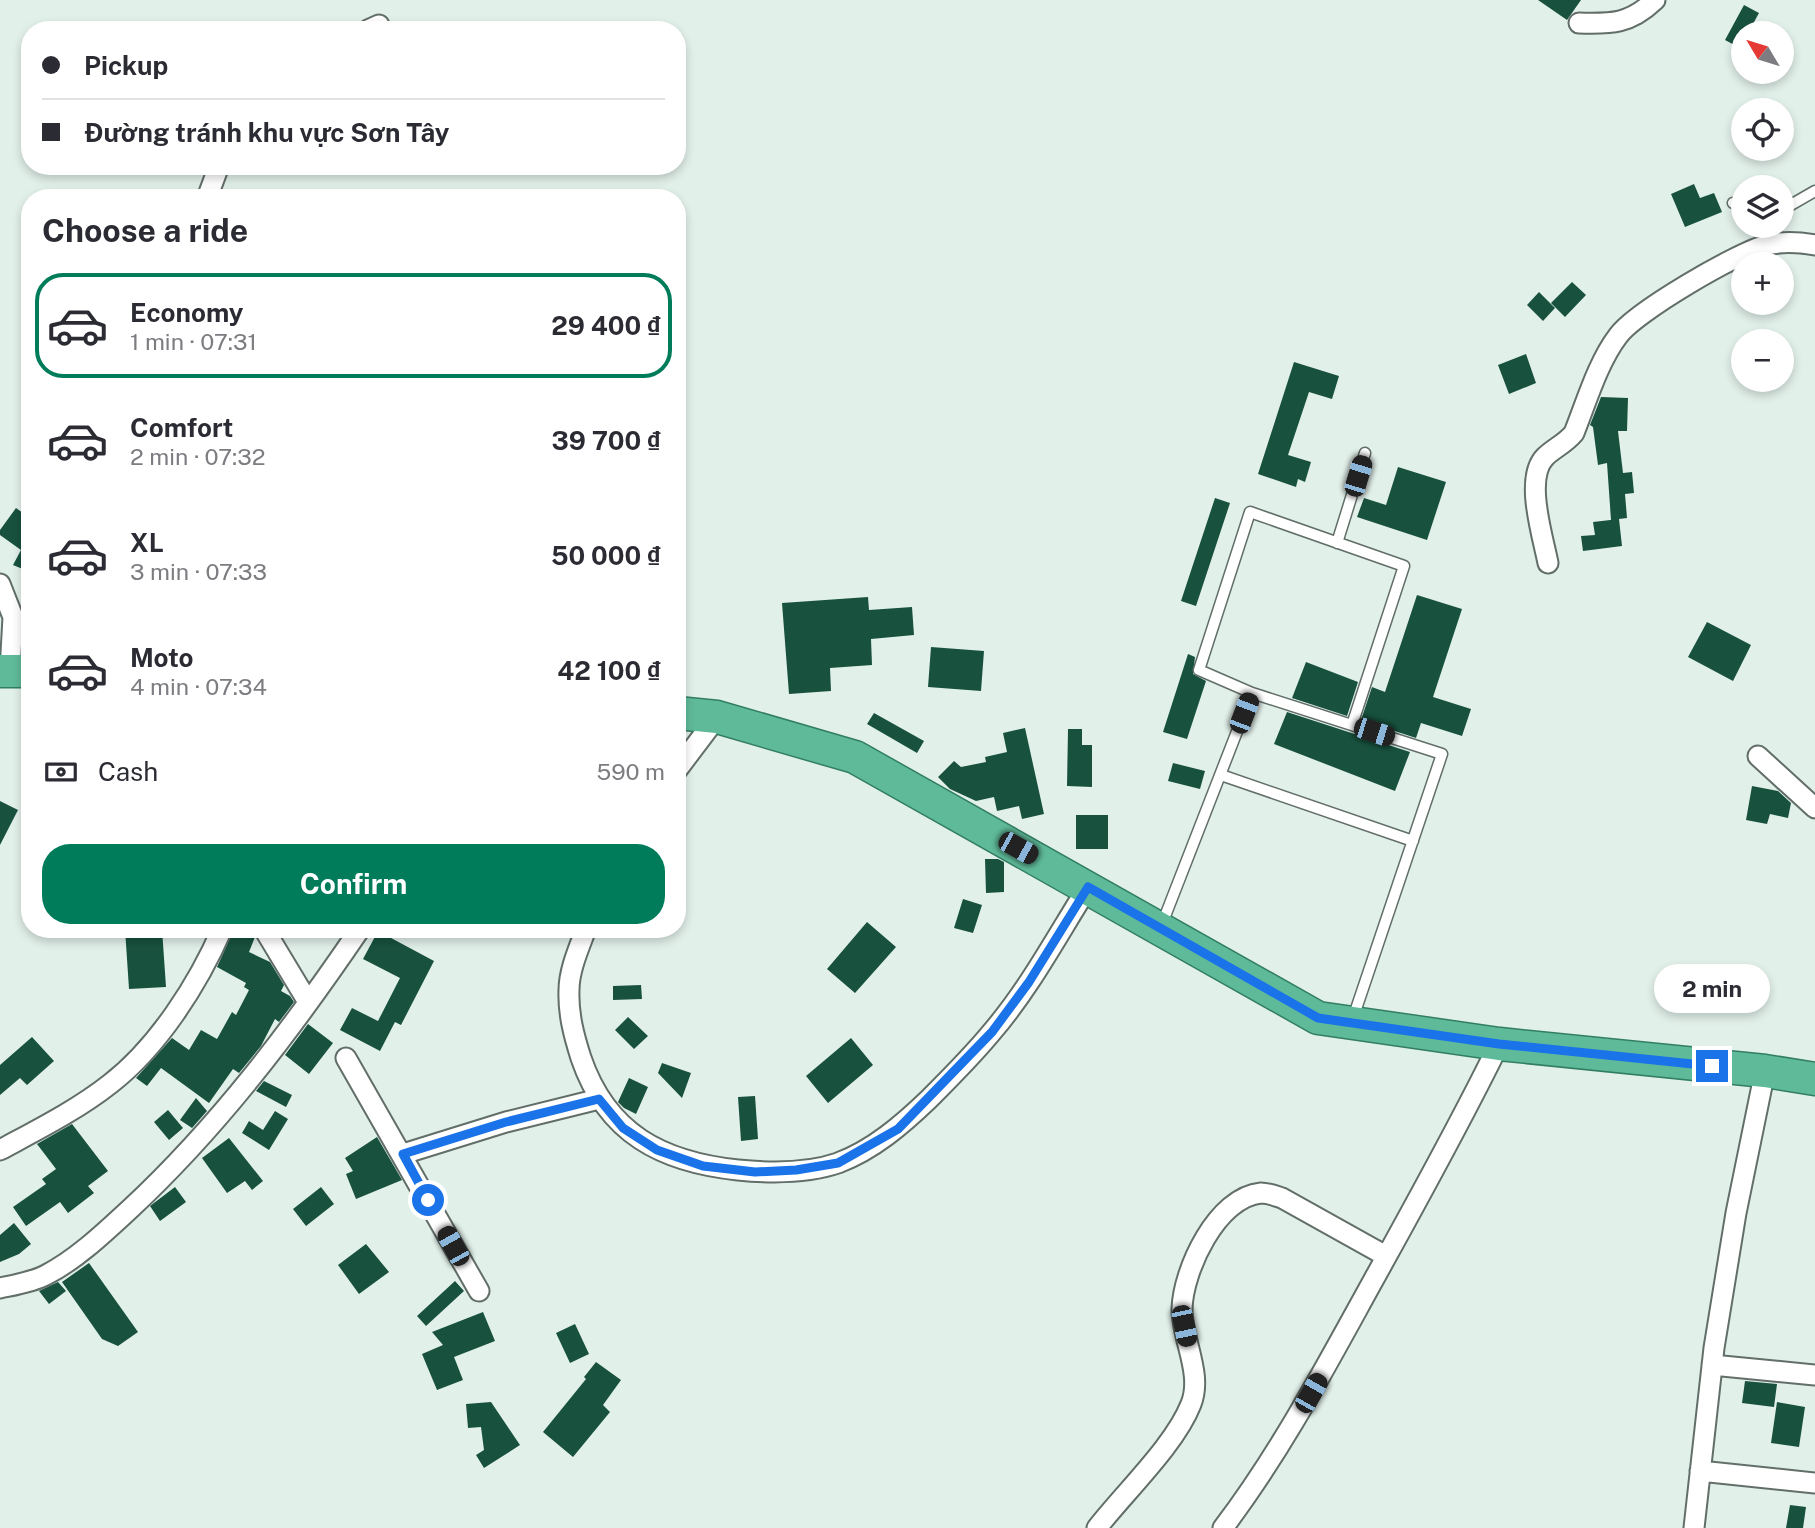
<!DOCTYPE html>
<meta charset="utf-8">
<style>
body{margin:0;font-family:"Public Sans",sans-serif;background:#f7f7f7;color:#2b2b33;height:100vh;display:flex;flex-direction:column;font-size:26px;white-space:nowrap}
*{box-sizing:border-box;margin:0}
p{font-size:23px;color:#7c7c81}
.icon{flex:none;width:38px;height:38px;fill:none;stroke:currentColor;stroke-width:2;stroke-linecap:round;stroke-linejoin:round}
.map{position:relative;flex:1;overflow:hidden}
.side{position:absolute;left:21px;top:189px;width:665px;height:749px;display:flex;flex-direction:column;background:#fff;border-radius:28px;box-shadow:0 4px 10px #0003}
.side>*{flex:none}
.top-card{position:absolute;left:21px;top:21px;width:665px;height:154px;border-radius:28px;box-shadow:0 4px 10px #0003;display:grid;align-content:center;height:154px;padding:0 21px;background:#fff}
.needle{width:46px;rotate:308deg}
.buttons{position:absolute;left:1731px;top:21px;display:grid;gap:14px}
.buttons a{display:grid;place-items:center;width:63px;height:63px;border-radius:50%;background:#fff;box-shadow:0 4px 10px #0003;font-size:35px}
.end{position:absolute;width:32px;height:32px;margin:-16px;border:9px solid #1a73e8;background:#fff;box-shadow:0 0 0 4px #fff}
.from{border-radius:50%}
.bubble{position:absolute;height:49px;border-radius:24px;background:#fff;box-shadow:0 4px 10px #0003;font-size:23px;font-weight:700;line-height:49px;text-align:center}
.car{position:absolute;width:21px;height:42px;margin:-21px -10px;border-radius:9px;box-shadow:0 0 5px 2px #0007;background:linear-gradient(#222 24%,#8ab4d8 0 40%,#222 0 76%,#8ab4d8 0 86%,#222 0)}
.top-card b{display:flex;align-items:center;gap:24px;height:66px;font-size:26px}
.top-card b+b{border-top:2px solid #e1e1e2}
.top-card i{width:18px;height:18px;background:#2b2b33}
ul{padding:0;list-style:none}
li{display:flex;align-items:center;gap:21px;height:105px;margin:0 14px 10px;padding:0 7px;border:4px solid transparent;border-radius:28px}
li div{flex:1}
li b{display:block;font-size:26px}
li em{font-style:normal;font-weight:700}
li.on{border-color:#007c5b}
li>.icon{width:63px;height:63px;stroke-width:1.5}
h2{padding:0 21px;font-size:32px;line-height:84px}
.pay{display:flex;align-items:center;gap:18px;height:77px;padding:0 21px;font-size:26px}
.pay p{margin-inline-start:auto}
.primary-button{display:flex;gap:14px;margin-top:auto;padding:14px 21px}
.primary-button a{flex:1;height:80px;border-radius:28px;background:#007c5b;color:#fff;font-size:28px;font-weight:700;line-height:80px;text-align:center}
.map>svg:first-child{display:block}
</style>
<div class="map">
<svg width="1815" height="1528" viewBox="0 0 1815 1528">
<rect width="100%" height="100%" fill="#e2f0ea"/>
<path fill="#18523e" d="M1538,0H1581L1567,20Z
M1744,5L1759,13L1748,33H1743L1740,48L1725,40Z
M1694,184L1700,198L1714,193L1722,212L1685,227L1671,194Z
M1572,282L1586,295L1565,317L1551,303Z
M1539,292L1555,308L1543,321L1527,305Z
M1526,354L1536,383L1509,394L1498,365Z
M1294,362L1339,376L1332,399L1309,392L1288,455L1311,462L1305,482L1298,479L1296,487L1258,474Z
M1601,397L1628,398L1627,431H1618L1623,473L1632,472L1634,493L1625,494L1627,518L1611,520L1607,463L1598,465L1593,427L1590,425Z
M1398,467L1446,482L1427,540L1357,517L1364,498L1386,505Z
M1215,498L1230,503L1196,606L1181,601Z
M16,508L30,518V572L13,565L21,550L0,535V530Z
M1619,519L1622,546L1583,551L1581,536L1595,535L1593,522Z
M1417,595L1462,609L1433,697L1471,709L1462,736L1421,723L1416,738L1361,720L1372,687L1385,692Z
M868,597L869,610L912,607L914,635L871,639L872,665L830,668L831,691L789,694L782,603Z
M1707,622L1751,645L1733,681L1688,657Z
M931,647L984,651L981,691L928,687Z
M1188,654L1195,657L1193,674L1206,681L1187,739L1163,732Z
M1306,662L1358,682L1347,716L1292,698Z
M1287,712L1410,752L1395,791L1274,744Z
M874,713L924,741L917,753L867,724Z
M1025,728L1044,814L1022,819L1019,806L997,811L994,797L976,801L950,789L938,777L954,761L961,767L986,762L985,757L1007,752L1003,733Z
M1068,729H1082V745H1092V787L1067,786Z
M1173,763L1205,771L1200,789L1168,781Z
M1752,786L1778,791L1791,803L1788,818L1770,814L1767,824L1746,820Z
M0,801L18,810L0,845Z
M1076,815H1108V849H1076Z
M985,859H998L1004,862V892L986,893Z
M963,899L982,905L973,933L954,928Z
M867,922L896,947L855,993L827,969Z
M125,929H162L166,987L129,989Z
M234,929H252L255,937L249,952L270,962L284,985L281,991L290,996L294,1002L279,1022L275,1019L261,1046L239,1073L233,1069L209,1103L161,1068L147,1086L136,1078L172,1038L189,1050L201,1030L217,1039L232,1012L236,1015L249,990L244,987L246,983L217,967Z
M378,931L434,961L401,1025L395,1022L380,1051L340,1030L352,1008L378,1021L400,978L363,959Z
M641,985L642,999L613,1000V986Z
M628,1017L648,1036L634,1049L615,1030Z
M308,1024L333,1043L309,1074L285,1055Z
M32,1037L54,1061L27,1085L20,1078L0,1095V1065Z
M851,1038L873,1065L828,1103L806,1076Z
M662,1063L691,1073L682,1098L658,1073Z
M629,1078L648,1087L636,1114L624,1108L618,1102Z
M264,1081L292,1095L286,1107L256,1091Z
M755,1096L758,1139L741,1141L738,1097Z
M196,1098L207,1111L192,1128L180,1120Z
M168,1110L183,1128L169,1140L154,1122Z
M275,1111L288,1119L269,1150L242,1133L249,1121L263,1130Z
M72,1124L108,1171L88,1186L94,1193L68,1213L60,1202L26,1226L13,1207L46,1184L42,1179L56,1169L37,1144Z
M377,1137L402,1180L356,1199L346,1174L353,1171L345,1158Z
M229,1138L263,1181L252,1190L245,1181L227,1193L202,1158Z
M175,1187L186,1202L160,1221L150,1206Z
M321,1187L334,1204L306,1226L293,1209Z
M14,1223L31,1244L19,1254L0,1262V1235Z
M366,1244L389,1272L359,1294L338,1265Z
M89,1263L138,1332L118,1346L102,1339L62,1282Z
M455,1281L464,1291L426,1326L417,1316Z
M58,1282L66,1291L49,1304L39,1291Z
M483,1312L495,1341L454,1357L463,1380L437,1390L422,1354L443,1345L432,1332Z
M575,1324L589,1354L570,1363L556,1333Z
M596,1362L621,1380L603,1405L610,1412L573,1457L543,1432L586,1379L584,1377Z
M1745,1381L1777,1384L1774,1407L1742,1403Z
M491,1402L520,1445L484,1468L476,1455L484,1450L481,1427L468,1428L466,1404Z
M1777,1402L1805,1407L1799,1447L1771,1443Z
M1790,1505L1806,1507L1803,1528H1786Z"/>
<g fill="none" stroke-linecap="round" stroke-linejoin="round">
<defs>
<path id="service" d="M1733,203L1743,206
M1782,210L1815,191
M1337,543L1365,453
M1352,725L1404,566L1250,512L1199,670L1252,693L1442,754L1353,1018
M1221,775L1413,841
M1162,924L1252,693"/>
<path id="minor" d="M1579,23C1612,24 1630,24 1655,0
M368,30L379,25
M207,198L219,166
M1548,563C1543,537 1524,478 1545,457C1554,448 1565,444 1574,433C1586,403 1598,362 1618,336C1635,312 1738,252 1767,245C1783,241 1799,242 1815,245
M0,584L13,617L10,671
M1758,756L1815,808
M677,770L717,717
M264,929L308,1002
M586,929C579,948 569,970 569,990C568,1014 574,1036 581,1058C607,1134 662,1162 738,1170C769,1173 809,1173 838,1163C873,1150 903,1124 929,1099C950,1078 972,1056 991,1033C1029,989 1057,936 1088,887
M346,1058L479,1291
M0,1150C37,1130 77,1110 110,1084C158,1047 198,984 222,929
M403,1154L506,1122L599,1099
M0,1288C14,1285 33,1282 46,1275C77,1259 105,1232 130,1209C219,1126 292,1029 360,929
M1712,1365L1815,1375
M1700,1471L1815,1483
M1097,1528C1125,1492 1175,1445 1191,1404C1203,1374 1182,1340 1182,1309C1183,1270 1217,1197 1261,1193C1268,1193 1276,1196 1282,1198L1386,1256
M1223,1528C1282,1450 1327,1364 1374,1279C1417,1201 1460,1124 1499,1044
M1694,1528L1714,1348L1736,1213L1765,1071"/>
<path id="trunk" d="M0,671H30
M677,713L717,717L855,757L1318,1018L1499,1044L1765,1071L1815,1079"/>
</defs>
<use href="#service" stroke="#626e68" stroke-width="13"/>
<use href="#minor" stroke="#626e68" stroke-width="23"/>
<use href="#trunk" stroke="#327e64" stroke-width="35"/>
<use href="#service" stroke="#fff" stroke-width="10"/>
<use href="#minor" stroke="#fff" stroke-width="19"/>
<use href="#trunk" stroke="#5fba9a" stroke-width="32"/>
</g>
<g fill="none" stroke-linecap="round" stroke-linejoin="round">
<path stroke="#1a73e8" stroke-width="9" d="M428,1200L403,1154L506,1122L599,1099L623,1128L657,1150L703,1166L755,1172L796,1170L838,1163L898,1129L992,1032L1029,982L1088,887L1318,1018L1499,1044L1712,1066"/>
</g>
</svg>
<div class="buttons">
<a><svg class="needle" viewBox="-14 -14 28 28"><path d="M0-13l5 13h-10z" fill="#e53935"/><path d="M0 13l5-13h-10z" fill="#7c7c81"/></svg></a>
<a><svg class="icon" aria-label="locate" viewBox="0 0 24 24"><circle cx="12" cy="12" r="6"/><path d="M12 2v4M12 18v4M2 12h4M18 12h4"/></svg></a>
<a><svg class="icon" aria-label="layers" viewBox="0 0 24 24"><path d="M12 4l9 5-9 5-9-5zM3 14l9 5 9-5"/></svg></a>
<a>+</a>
<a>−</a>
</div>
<i class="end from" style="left:428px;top:1200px"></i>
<i class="end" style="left:1712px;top:1066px"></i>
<div class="bubble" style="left:1654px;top:964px;width:116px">2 min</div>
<i class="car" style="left:1358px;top:476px;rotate:17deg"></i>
<i class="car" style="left:1244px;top:713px;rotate:21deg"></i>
<i class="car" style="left:1374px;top:732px;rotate:108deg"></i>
<i class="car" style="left:1018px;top:848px;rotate:119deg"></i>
<i class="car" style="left:453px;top:1246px;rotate:331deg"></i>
<i class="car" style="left:1184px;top:1326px;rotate:168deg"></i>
<i class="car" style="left:1311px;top:1393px;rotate:30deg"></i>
<div class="top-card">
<b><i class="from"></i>Pickup</b>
<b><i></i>Đường tránh khu vực Sơn Tây</b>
</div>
<section class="side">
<h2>Choose a ride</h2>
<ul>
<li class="on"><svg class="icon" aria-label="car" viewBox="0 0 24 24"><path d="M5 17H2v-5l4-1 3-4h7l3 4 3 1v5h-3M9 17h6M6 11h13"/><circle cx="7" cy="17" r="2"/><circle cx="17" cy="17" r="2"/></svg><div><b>Economy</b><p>1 min · 07:31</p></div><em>29 400 ₫</em></li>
<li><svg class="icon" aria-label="car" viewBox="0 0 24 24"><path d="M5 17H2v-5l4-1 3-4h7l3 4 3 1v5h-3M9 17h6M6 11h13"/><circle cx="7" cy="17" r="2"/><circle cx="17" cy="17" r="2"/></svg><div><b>Comfort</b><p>2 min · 07:32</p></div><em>39 700 ₫</em></li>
<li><svg class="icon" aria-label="car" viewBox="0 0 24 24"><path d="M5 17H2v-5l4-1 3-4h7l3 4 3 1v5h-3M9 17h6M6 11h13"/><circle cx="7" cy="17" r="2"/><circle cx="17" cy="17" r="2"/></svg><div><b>XL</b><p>3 min · 07:33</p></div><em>50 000 ₫</em></li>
<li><svg class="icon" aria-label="car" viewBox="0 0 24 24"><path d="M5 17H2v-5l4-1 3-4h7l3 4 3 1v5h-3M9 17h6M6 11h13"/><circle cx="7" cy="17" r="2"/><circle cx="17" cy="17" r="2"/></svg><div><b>Moto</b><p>4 min · 07:34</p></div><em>42 100 ₫</em></li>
</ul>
<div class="pay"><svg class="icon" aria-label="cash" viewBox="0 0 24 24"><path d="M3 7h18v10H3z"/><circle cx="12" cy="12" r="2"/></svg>Cash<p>590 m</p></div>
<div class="primary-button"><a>Confirm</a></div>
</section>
</div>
